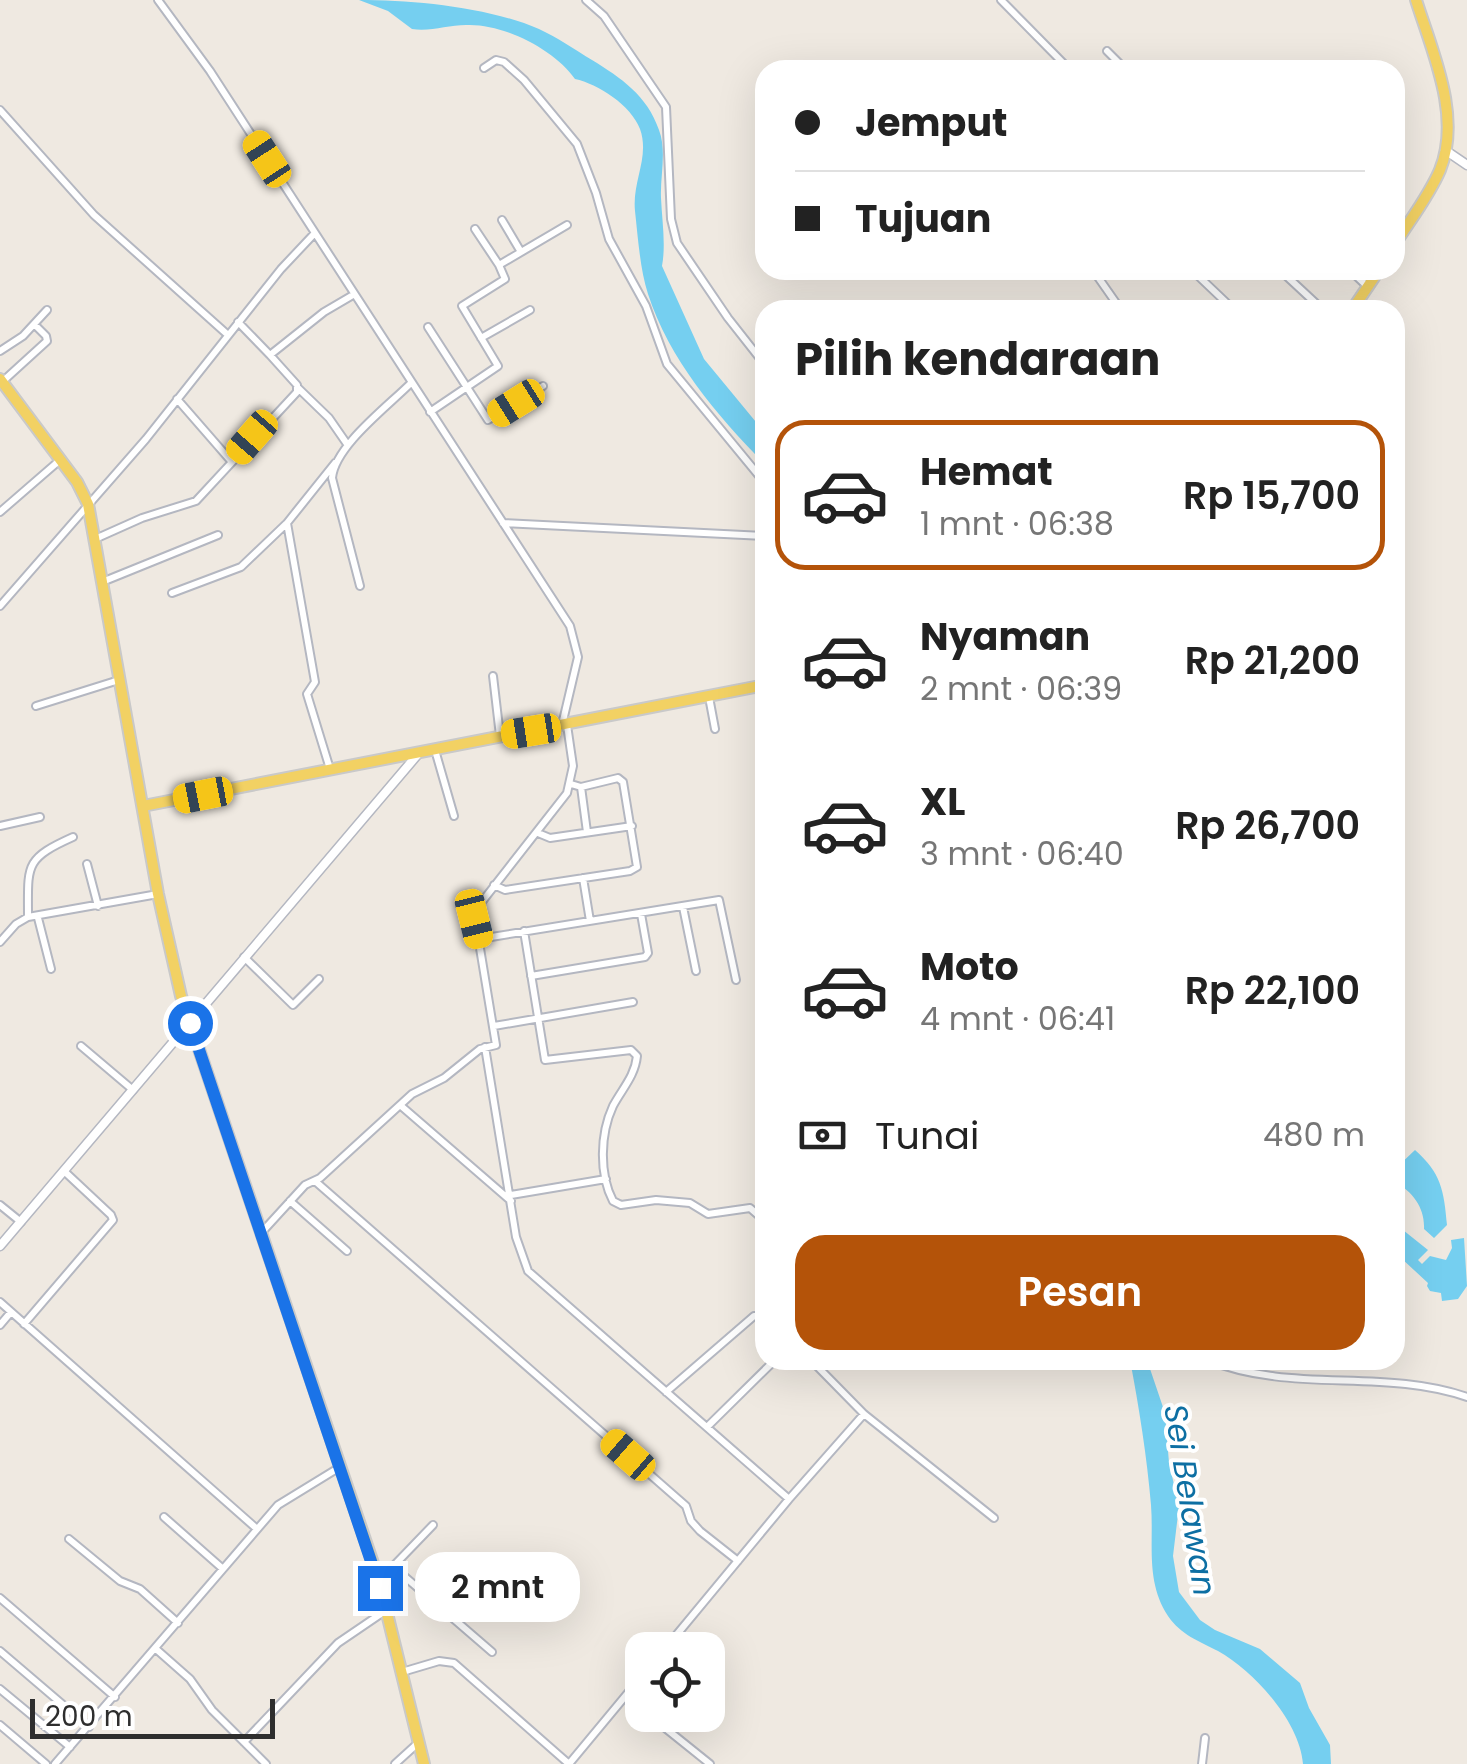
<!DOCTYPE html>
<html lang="id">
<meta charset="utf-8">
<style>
body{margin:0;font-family:Poppins,sans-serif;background:#f2f2f2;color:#222;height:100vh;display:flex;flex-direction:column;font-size:38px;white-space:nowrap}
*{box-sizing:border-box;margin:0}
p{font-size:32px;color:#767676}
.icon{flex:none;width:55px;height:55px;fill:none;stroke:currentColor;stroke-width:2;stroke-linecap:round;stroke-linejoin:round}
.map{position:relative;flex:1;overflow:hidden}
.side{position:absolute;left:755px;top:300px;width:650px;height:1070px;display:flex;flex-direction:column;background:#fff;border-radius:30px;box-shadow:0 10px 40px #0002}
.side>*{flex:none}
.top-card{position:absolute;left:755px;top:60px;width:650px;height:220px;border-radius:30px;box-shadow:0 10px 40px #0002;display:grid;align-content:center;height:220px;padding:0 40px;background:#fff}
.fabs{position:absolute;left:625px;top:1632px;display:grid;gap:20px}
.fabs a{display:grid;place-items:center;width:100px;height:100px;border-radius:20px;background:#fff;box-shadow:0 10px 40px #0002;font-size:50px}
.scale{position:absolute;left:30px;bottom:25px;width:245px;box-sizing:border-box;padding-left:10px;border:5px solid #2e2e2e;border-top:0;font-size:28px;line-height:35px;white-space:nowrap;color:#2e2e2e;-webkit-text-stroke:8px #fff;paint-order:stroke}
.end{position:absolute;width:45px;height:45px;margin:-22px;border:12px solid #1a73e8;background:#fff;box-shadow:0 0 0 5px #fff}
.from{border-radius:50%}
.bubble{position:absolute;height:70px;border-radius:30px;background:#fff;box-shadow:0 10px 40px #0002;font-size:32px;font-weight:600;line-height:70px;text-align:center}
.car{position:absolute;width:30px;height:60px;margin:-30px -15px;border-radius:12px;box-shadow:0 0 8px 2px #0007;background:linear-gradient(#f5c518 24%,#345 0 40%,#f5c518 0 76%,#345 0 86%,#f5c518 0)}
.top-card b{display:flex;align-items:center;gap:35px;height:95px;font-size:38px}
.top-card b+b{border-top:2px solid #e0e0e0}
.top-card i{width:25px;height:25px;background:#222}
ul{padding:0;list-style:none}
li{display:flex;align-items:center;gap:30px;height:150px;margin:0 20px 15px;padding:0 20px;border:5px solid transparent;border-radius:30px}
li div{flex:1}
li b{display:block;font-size:38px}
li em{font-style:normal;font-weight:600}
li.current{border-color:#b45309}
li>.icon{width:90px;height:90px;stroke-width:1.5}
h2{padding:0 40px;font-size:45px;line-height:120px}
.pay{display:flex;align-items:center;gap:25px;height:110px;padding:0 40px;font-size:38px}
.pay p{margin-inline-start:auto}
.button{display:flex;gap:20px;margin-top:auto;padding:20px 40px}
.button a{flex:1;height:115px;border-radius:30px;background:#b45309;color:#fff;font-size:40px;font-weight:600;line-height:115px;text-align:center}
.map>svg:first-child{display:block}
</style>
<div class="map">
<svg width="1467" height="1764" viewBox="0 0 1467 1764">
<rect width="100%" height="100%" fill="#efe9e1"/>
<path fill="#75cff0" d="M359,0C414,0 488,7 539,29C558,38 574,49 592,60C621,78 647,95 659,130C667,151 660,176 661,198C662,220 666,245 662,266L704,359L765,433V464C717,416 669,359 648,294C640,269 638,238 635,211C632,181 650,157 640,129C631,105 598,84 575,79C555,50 503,23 466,25C448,25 430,32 412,29L388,11Z
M1415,1150C1441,1173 1444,1190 1447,1225L1434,1238L1424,1229C1425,1208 1413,1192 1395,1182V1169Z
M1395,1230H1403L1428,1250L1418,1260L1422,1264L1430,1256L1446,1260L1452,1248L1451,1240L1464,1238L1467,1286L1458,1299L1442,1301L1441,1293L1430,1291L1427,1286L1428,1283L1401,1258L1395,1260Z
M1130,1360H1147L1165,1413L1169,1463L1179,1506L1173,1556L1179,1592L1200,1620L1215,1630L1260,1649L1300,1683L1309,1708L1330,1745L1331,1764H1303C1300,1722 1254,1671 1218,1651C1199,1641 1181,1635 1168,1616C1145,1581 1154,1543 1151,1505C1147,1457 1139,1407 1130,1360Z"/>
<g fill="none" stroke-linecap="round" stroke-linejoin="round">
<defs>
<path id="minor" d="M158,0L210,71L570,626L578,657L562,725
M586,0L604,16L666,107L671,219L677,243L728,318L765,365
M1001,0L1070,70
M1107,51L1126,70
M484,68L496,60L504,62L524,80L577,144L596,193L609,239L646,306L667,364L765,483
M0,110L94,215L228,335
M502,220L521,252
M475,229L499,265
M1093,270L1121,310
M1192,270L1234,310
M1280,270L1323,310
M1350,270L1367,286
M238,322L270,355
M428,327L488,420L543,386
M481,338L530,310
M0,351L23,336L47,310
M2,382L47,341L46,336L34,324
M297,387L329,418L347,444
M177,399L231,461
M430,412L498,366L462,306L505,279L499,265L567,225
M0,512L60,460
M503,523L765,536
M95,539L142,518L196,501L297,392V385L270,355L324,312L353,295
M102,582L218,535
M360,586L332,478C335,446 387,407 411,383
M172,593L241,567L286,524
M0,606L146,439L281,269L314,234
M493,676L500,736
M709,697L715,729
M36,706L119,680
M435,750L454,816
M330,769L307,694L315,682L287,523L335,463
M581,787L587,832
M0,826L40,817
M538,833L550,838L632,826
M87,864L98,906
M583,878L590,921
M494,885L505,890L630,871L637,867L623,782L618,778L581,787L571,784
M683,907L696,971
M28,917C28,865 24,859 73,837
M38,918L51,969
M524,931L545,1060L631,1050L637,1056C635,1076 622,1089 613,1106C600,1134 599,1174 613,1201L621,1205L656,1200L690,1203L708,1214L750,1208L765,1221
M479,939L719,900L736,980
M0,942L16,924L28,917L158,894
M244,957L293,1005L319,979
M531,976L645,957L648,953L641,914
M494,1026L633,1002
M81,1046L133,1090
M485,1047L516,1237L528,1271L789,1499
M400,1105L511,1201
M315,1181L686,1506L691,1521L700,1531L738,1561
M511,1195L606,1179
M290,1201L347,1251
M0,1205L21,1222
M262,1232L305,1185L320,1178L412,1094L444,1078L480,1049L496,1045L474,912L567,793L573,766L567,725
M0,1302L257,1529
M24,1324L113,1220L111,1215L64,1171
M0,1325L11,1312
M811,1360L864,1414L994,1518
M1208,1360C1292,1394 1383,1368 1467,1397
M666,1392L754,1316H765
M707,1427L775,1360
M164,1517L223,1569
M69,1539L120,1581L140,1589L178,1623
M380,1580L433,1525
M381,1587L396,1573L404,1576L492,1652
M0,1598L115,1697
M156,1649L190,1679L212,1710L266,1764
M664,1650L789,1499L864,1414
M0,1651L89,1727
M402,1672L439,1661L454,1663L569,1764
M0,1689L70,1747
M627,1695L642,1710
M649,1715L710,1764
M0,1725L46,1764
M244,1742L338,1643L385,1611
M55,1764L278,1505L340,1467
M395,1764L418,1743
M569,1764L642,1676
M1202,1764L1205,1738"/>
<path id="tertiary" d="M1445,150L1467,165
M0,1246L418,754"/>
<path id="primary" d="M1395,244C1410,220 1429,196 1440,170C1462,116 1432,51 1416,0
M1352,310L1379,270
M0,379L77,482L88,504L158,894L181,996L379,1581L424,1764
M143,806L765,685"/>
</defs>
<use href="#minor" stroke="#b4b7c1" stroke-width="10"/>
<use href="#tertiary" stroke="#b4b7c1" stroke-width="11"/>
<use href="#primary" stroke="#c9c9c9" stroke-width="14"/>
<use href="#minor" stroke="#fff" stroke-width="6"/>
<use href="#tertiary" stroke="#fff" stroke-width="8"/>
<use href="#primary" stroke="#f2d163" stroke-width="10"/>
</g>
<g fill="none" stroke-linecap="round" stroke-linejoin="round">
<path stroke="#1a73e8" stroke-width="12" d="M190,1023L380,1588"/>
</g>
<g text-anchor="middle" stroke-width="8" stroke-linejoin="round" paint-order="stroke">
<g font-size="32" font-style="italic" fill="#0d6fa3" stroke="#fff">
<text transform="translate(1190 1500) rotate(81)" y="11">Sei Belawan</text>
</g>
</g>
</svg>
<div class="fabs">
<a><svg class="icon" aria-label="locate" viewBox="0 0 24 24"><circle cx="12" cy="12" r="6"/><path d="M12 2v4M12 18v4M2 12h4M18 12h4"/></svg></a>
</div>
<div class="scale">200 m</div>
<i class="end from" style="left:190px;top:1023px"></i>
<i class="end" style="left:380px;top:1588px"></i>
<div class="bubble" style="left:415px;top:1552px;width:165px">2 mnt</div>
<i class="car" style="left:267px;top:159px;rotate:327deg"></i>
<i class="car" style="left:516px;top:403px;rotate:238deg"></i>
<i class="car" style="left:252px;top:437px;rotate:221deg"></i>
<i class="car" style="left:531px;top:731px;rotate:261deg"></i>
<i class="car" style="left:203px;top:795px;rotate:259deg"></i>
<i class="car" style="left:474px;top:919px;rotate:166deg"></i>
<i class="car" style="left:628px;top:1455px;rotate:311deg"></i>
<div class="top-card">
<b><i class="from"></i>Jemput</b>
<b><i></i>Tujuan</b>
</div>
<section class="side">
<h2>Pilih kendaraan</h2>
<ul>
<li class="current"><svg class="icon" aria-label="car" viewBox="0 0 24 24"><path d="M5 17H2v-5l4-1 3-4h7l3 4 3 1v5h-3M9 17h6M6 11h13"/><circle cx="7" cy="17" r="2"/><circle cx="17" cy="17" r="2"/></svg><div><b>Hemat</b><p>1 mnt · 06:38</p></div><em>Rp 15,700</em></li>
<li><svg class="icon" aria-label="car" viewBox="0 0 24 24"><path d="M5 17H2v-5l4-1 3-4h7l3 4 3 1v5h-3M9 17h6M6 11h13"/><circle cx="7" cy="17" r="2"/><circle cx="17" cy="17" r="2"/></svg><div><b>Nyaman</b><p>2 mnt · 06:39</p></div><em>Rp 21,200</em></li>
<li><svg class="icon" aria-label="car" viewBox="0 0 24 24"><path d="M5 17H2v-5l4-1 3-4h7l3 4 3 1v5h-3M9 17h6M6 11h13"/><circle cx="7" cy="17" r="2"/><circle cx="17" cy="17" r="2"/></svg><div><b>XL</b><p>3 mnt · 06:40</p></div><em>Rp 26,700</em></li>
<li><svg class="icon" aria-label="car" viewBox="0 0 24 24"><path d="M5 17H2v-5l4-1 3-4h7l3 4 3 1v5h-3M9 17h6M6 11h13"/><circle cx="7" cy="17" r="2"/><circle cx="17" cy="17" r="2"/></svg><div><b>Moto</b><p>4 mnt · 06:41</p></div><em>Rp 22,100</em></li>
</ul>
<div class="pay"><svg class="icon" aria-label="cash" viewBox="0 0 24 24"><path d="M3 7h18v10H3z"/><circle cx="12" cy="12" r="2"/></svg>Tunai<p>480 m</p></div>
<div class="button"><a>Pesan</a></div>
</section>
</div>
